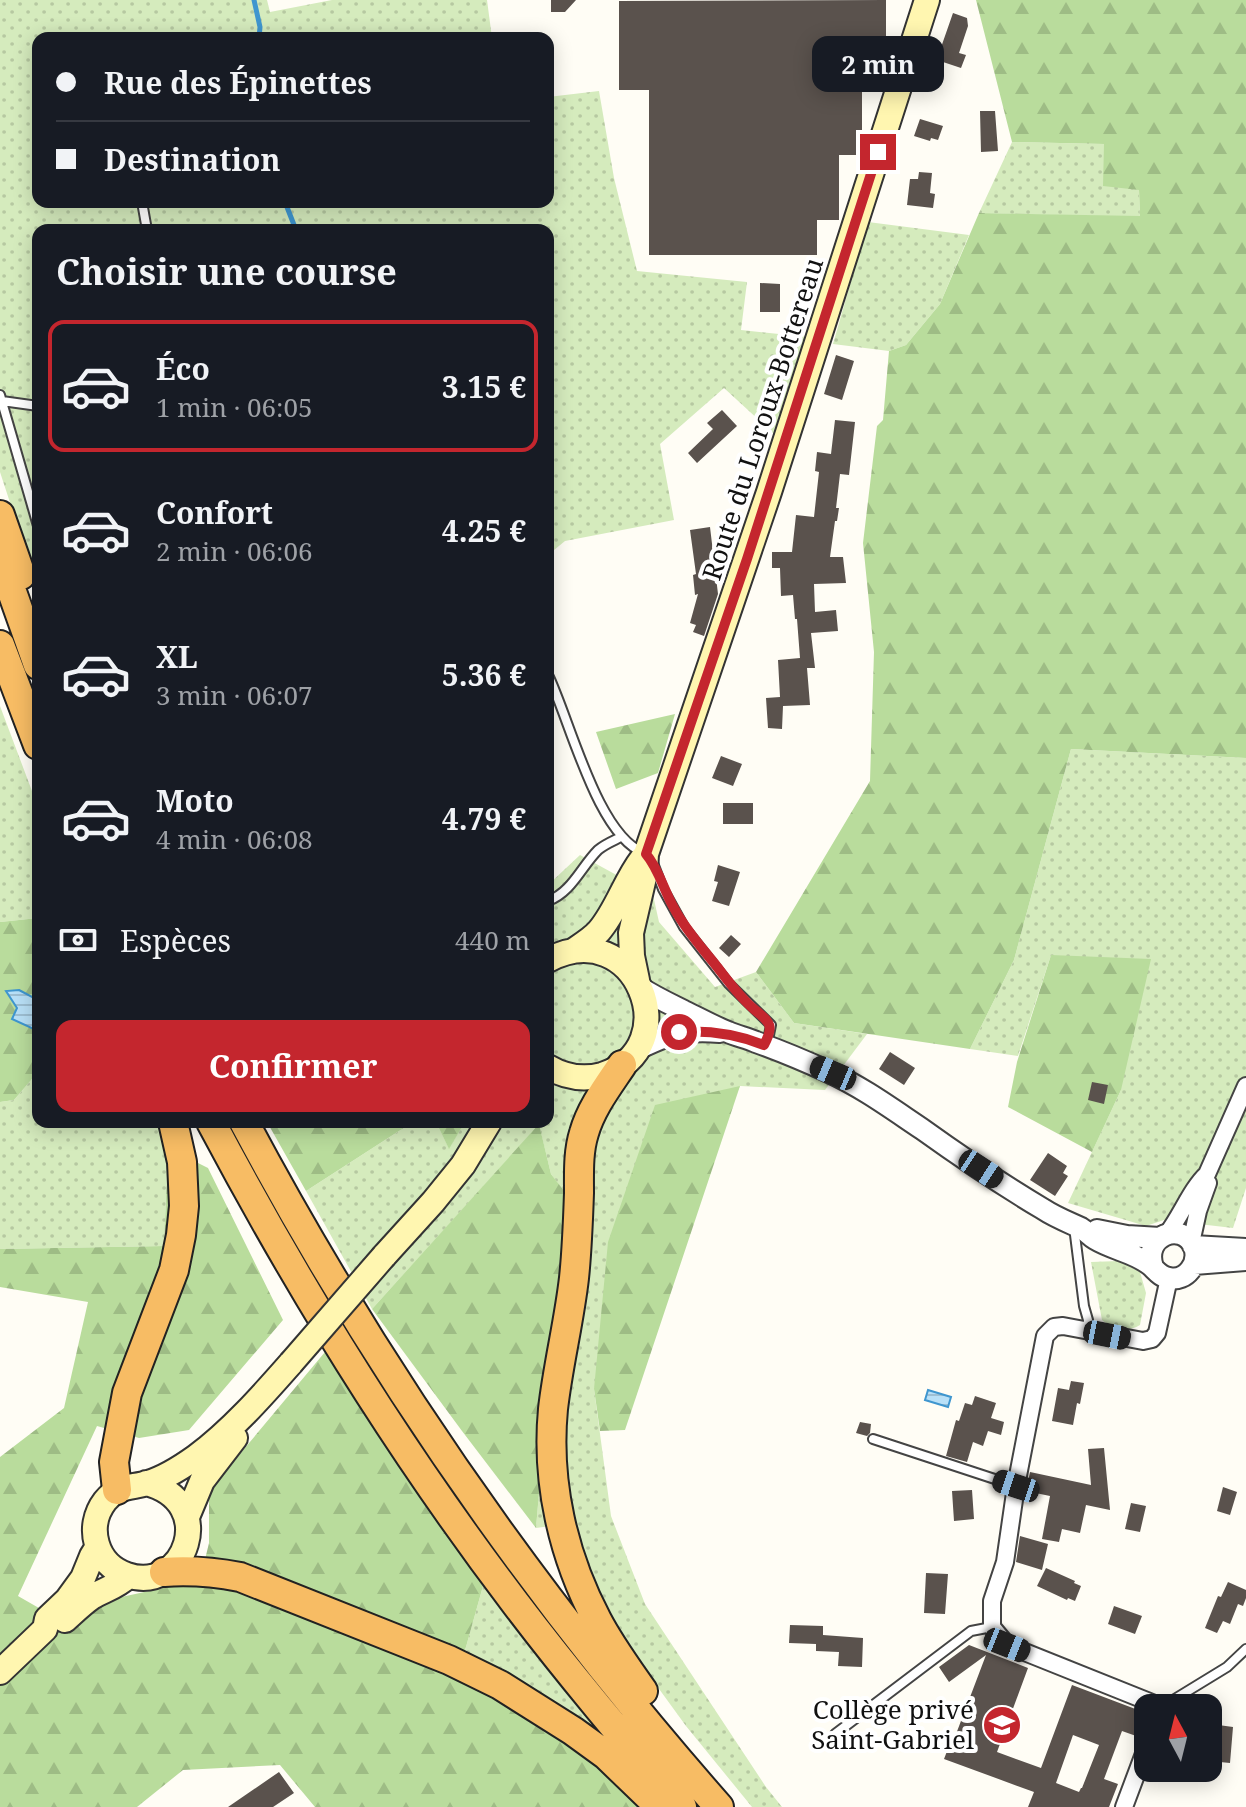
<!DOCTYPE html>
<html lang="fr">
<meta charset="utf-8">
<style>
body{margin:0;font-family:"Noto Serif",serif;background:#20242c;color:#f1f3f6;height:100vh;display:flex;flex-direction:column;font-size:30px;white-space:nowrap}
*{box-sizing:border-box;margin:0}
p{font-size:26px;color:#9ea1a6}
.icon{flex:none;width:44px;height:44px;fill:none;stroke:currentColor;stroke-width:2;stroke-linecap:round;stroke-linejoin:round}
.map{position:relative;flex:1;overflow:hidden}
.drawer{position:absolute;left:32px;top:224px;width:522px;height:904px;display:flex;flex-direction:column;background:#171b24;border-radius:16px;box-shadow:0 4px 20px #0003}
.drawer>*{flex:none}
.banner{position:absolute;left:32px;top:32px;width:522px;height:176px;border-radius:16px;box-shadow:0 4px 20px #0003;display:grid;align-content:center;height:176px;padding:0 24px;background:#171b24}
.needle{width:52px;rotate:353deg}
.tools{position:absolute;left:1134px;top:1694px;display:grid;gap:16px}
.tools a{display:grid;place-items:center;width:88px;height:88px;border-radius:16px;background:#171b24;box-shadow:0 4px 20px #0003;font-size:40px}
.end{position:absolute;width:36px;height:36px;margin:-18px;border:10px solid #c4262e;background:#fff;box-shadow:0 0 0 4px #fff}
.from{border-radius:50%}
.bubble{position:absolute;height:56px;border-radius:16px;background:#171b24;box-shadow:0 4px 20px #0003;font-size:26px;font-weight:700;line-height:56px;text-align:center}
.car{position:absolute;width:24px;height:48px;margin:-24px -12px;border-radius:10px;box-shadow:0 0 6px 2px #0007;background:linear-gradient(#222 24%,#8ab4d8 0 40%,#222 0 76%,#8ab4d8 0 86%,#222 0)}
.banner b{display:flex;align-items:center;gap:28px;height:76px;font-size:30px}
.banner b+b{border-top:2px solid #363941}
.banner i{width:20px;height:20px;background:#f1f3f6}
ul{padding:0;list-style:none}
li{display:flex;align-items:center;gap:24px;height:132px;margin:0 16px 12px;padding:0 8px;border:4px solid transparent;border-radius:16px}
li div{flex:1}
li b{display:block;font-size:30px}
li em{font-style:normal;font-weight:700}
li.current{border-color:#c4262e}
li>.icon{width:72px;height:72px;stroke-width:1.5}
h2{padding:0 24px;font-size:36px;line-height:96px}
.pay{display:flex;align-items:center;gap:20px;height:88px;padding:0 24px;font-size:30px}
.pay p{margin-inline-start:auto}
.button{display:flex;gap:16px;margin-top:auto;padding:16px 24px}
.button a{flex:1;height:92px;border-radius:16px;background:#c4262e;color:#fff;font-size:32px;font-weight:700;line-height:92px;text-align:center}
.map>svg:first-child{display:block}
</style>
<div class="map">
<svg width="1246" height="1807" viewBox="0 0 1246 1807">
<defs>
<pattern id="grass-dots" width="8" height="8" patternUnits="userSpaceOnUse" patternTransform="scale(2)"><rect width="8" height="8" fill="#d5ebbd"/><path d="M2 2h.1M6 6h.1" fill="none" stroke="#b6c8a1" stroke-width="1.8" stroke-linecap="round"/></pattern>
<pattern id="forest-firs" width="22" height="20" patternUnits="userSpaceOnUse" patternTransform="scale(2)"><rect width="22" height="20" fill="#b9dc9c"/><path d="M5 1l3.5 6h-7zM16 11l3.5 6h-7z" fill="#9ebc85"/></pattern>
<pattern id="water-rules" width="6" height="5" patternUnits="userSpaceOnUse" patternTransform="scale(2)"><rect width="6" height="5" fill="#b9e0f7"/><path d="M0 2.5h6" fill="none" stroke="#9ebfd3"/></pattern>
</defs>
<rect width="100%" height="100%" fill="#fffdf5"/>
<path fill="url(#grass-dots)" d="M0,0H267L270,12L332,0H487L492,38H38V202H548V97L599,91L614,178L637,271L747,282L741,330L808,337L774,434L724,388L660,444L674,520L565,541L548,555V230H38V588L0,472Z
M1012,142L1104,144L1139,190L1140,217L979,213Z
M868,222L969,235L940,304L906,345L889,351L833,344Z
M0,706L38,807V918L0,922Z
M1071,749L1246,758V1188L1233,1228L1164,1220L1146,1226L1068,1203L1121,1090L1051,955L1018,1056L970,1049L1014,960Z
M580,855L653,895L659,922L715,987L756,972L794,1023L867,1034L825,1090L740,1086L594,1389L611,1516L645,1604L766,1787L782,1807H752L686,1726L606,1616L573,1523L536,1528L551,1354L568,1197L551,1174L539,1125L372,1309L306,1191L413,1122H436L449,1148L465,1122H548V885Z
M38,1072V1122H160L168,1148L164,1246L0,1249V1102L14,1100Z
M1119,1261L1140,1272L1146,1293L1140,1325C1127,1333 1113,1329 1102,1320L1091,1262Z
M483,1586L623,1754L455,1672L466,1647Z"/>
<path fill="url(#forest-firs)" d="M976,0H1246V758L1071,749L1014,960L970,1049L794,1023L756,972L870,781L874,652L863,543L877,426L883,420L889,351L906,345L940,304L979,213L1140,216L1139,190L1103,186L1104,144L1012,142Z
M675,714L658,773L616,789L596,732Z
M38,918V1000L19,990L7,991L18,1009L12,1019L38,1031V1072L14,1100L0,1102V922Z
M1051,955L1151,959L1121,1090L1092,1152L1008,1107L1017,1062Z
M740,1086L625,1430L600,1431L594,1389L608,1242L655,1105Z
M267,1122H413L306,1191Z
M436,1122H465L449,1149Z
M539,1124L551,1174L568,1196L566,1277L551,1354L536,1528L462,1431L372,1309Z
M168,1148L208,1168L283,1320L189,1430L139,1438L97,1426L18,1596L72,1627L112,1599L200,1580L209,1543V1491L325,1352L483,1586L466,1647L455,1672L582,1750L649,1807H315L280,1765L183,1770L137,1807H0V1457L64,1408L88,1302L0,1287V1249L164,1246Z"/>
<path fill="url(#water-rules)" stroke="#3f96cf" stroke-width="2" d="M19,990L38,1000V1031L12,1019L17,1008L6,991Z
M928,1390L951,1397L948,1407L925,1400Z"/>
<g fill="none" stroke-linecap="round" stroke-linejoin="round">
<path stroke="#3f96cf" stroke-width="5" d="M254,0L260,27L259,38
M285,202L296,230"/>
</g>
<path fill="#5a524d" fill-rule="evenodd" d="M551,0H576L565,12H551Z
M886,0V49H862V153L861,155H839V220H817V255H649V90H619V1Z
M953,13L967,18L968,26L959,53L966,55L961,68L943,62L944,57L938,56Z
M980,111H995L998,151L981,152Z
M920,119L943,126L938,140L931,138L930,141L914,136Z
M919,172L932,173L930,193L935,194L933,208L907,205L910,179H918Z
M760,283L780,284V312H760Z
M836,355L854,361L842,400L824,394Z
M722,410L737,426L697,463L688,453L713,429L707,423Z
M835,420L855,422L849,475L840,474L836,508H839L837,521H835L830,557H843L846,583L814,584L815,612L836,610L838,631L811,633L815,668H807L810,705L783,706L782,729L768,728L766,698L780,697L778,660L800,658L797,619H795L793,595L781,596L780,568H772V552H792L796,515L814,517L819,472L815,471L817,452L831,454Z
M710,527L718,594L704,636L693,632L696,625L690,623L698,594L695,595L693,575L696,574L690,530Z
M721,756L742,764L733,786L712,778Z
M723,803H753V824H723Z
M718,865L740,872L729,906L712,901L718,882L714,881Z
M731,935L741,944L729,957L719,948Z
M890,1052L915,1068L904,1085L879,1069Z
M1092,1082L1108,1085L1104,1104L1088,1100Z
M1048,1153L1067,1166L1063,1173L1068,1176L1055,1196L1030,1180Z
M1071,1381L1084,1383L1080,1404L1077,1403L1073,1425L1052,1421L1058,1388L1069,1390Z
M975,1396L996,1403L991,1418L1004,1422L1001,1435L988,1431L983,1446L973,1442L967,1462L946,1456L956,1420L959,1421L965,1403L972,1405Z
M860,1422L871,1424L870,1433L867,1436L856,1433Z
M1104,1448L1110,1510L1086,1505L1080,1533L1062,1529L1059,1542L1042,1539L1050,1496L1026,1491L1027,1485L1037,1484L1028,1482L1030,1472L1091,1485L1088,1449Z
M1223,1487L1237,1492L1230,1515L1217,1511Z
M972,1490L974,1519L954,1521L952,1491Z
M1131,1503L1146,1506L1140,1532L1125,1529Z
M1020,1536L1048,1544L1042,1570L1016,1562Z
M1046,1568L1075,1581L1074,1583L1081,1586L1075,1601L1068,1598L1067,1600L1037,1586Z
M926,1573L948,1574L945,1614L924,1613Z
M1228,1582L1246,1590V1598L1243,1606L1238,1604L1230,1624L1223,1621L1217,1633L1205,1628L1218,1596L1221,1597Z
M1114,1606L1142,1616L1135,1634L1108,1624Z
M790,1625L823,1626V1635L863,1638L862,1667L838,1666L839,1652L816,1651V1644L789,1643Z
M969,1645L1028,1668L997,1752L1041,1768L1072,1685L1146,1713L1148,1719L1143,1734L1139,1737L1122,1731L1104,1779L1118,1784L1109,1807H1028L1034,1792L944,1759L951,1741L953,1742L986,1655L949,1682L939,1667ZM1073,1735L1099,1745L1082,1788H1081L1079,1792L1056,1783Z
M1211,1724L1233,1727L1230,1763L1210,1761L1212,1740H1209Z
M279,1772L294,1793L273,1807H228Z"/>
<g fill="none" stroke-linecap="round" stroke-linejoin="round">
<defs>
<path id="service" d="M142,202L147,230
M0,395L38,526
M2,401L38,406
M548,675C570,720 597,835 644,853
M653,863L663,889L684,927L729,984L771,1025L769,1035L765,1044
M548,901C572,892 581,867 598,850C605,844 613,841 621,837
M1074,1227L1084,1306L1088,1320L1087,1331
M873,1439L1016,1486
M1160,1708L1227,1667L1246,1649
M835,1734L971,1631L992,1627"/>
<path id="minor" d="M1167,1234C1181,1216 1191,1189 1207,1174L1246,1086
M1191,1243L1198,1211L1208,1183
M1156,1708L1152,1703L1007,1645L992,1627V1601L1005,1562L1016,1486L1045,1336L1054,1327L1063,1326L1143,1341L1152,1339L1157,1333L1169,1278
M1124,1807L1148,1743"/>
<path id="tertiary" d="M641,988C655,997 670,1004 684,1011C699,1018 713,1026 728,1032C737,1036 747,1038 756,1042C781,1051 805,1061 829,1072C862,1087 892,1109 922,1129C961,1157 1001,1184 1043,1209C1055,1217 1068,1222 1081,1228C1086,1231 1090,1236 1095,1239C1113,1250 1134,1252 1150,1265C1156,1270 1160,1277 1169,1278C1186,1282 1200,1263 1194,1247C1182,1220 1142,1236 1153,1267
M636,1050C669,1034 682,1029 720,1032
M1097,1230L1127,1236L1160,1238
M1193,1246L1246,1249
M1194,1264L1246,1260"/>
<path id="secondary" d="M573,951C582,945 592,939 599,931C617,910 625,881 642,859
M548,960C636,913 689,1048 602,1075C583,1080 565,1077 548,1067
M637,980L632,956L631,933L645,873L646,854L769,492L927,0
M384,1256L433,1202L463,1165L489,1122
M146,1483C220,1502 185,1595 127,1575C96,1565 85,1527 105,1501C118,1485 130,1488 148,1483C165,1478 182,1467 196,1457C231,1431 262,1396 291,1363
M187,1517L202,1481L235,1438
M65,1620C74,1612 82,1604 92,1597C104,1590 118,1586 128,1576
M0,1672L45,1629L47,1619L67,1600L83,1578L92,1556L97,1548"/>
<path id="trunk" d="M0,515L21,575
M0,558L38,665
M0,645L38,745
M622,1065C608,1086 591,1108 584,1133C578,1152 579,1173 579,1193C578,1222 577,1250 574,1278C569,1322 558,1365 553,1409C546,1482 563,1556 597,1620C610,1645 627,1668 643,1691
M211,1122C300,1290 401,1453 516,1604C569,1674 625,1740 682,1807
M244,1122C375,1368 535,1598 719,1807
M117,1490L114,1462L127,1393L174,1270L181,1235L184,1206L182,1162L173,1122
M164,1572C190,1570 214,1572 240,1577L449,1660L500,1685L573,1731L606,1755L660,1807"/>
</defs>
<use href="#service" stroke="#444" stroke-width="12"/>
<use href="#minor" stroke="#444" stroke-width="20"/>
<use href="#tertiary" stroke="#444" stroke-width="24"/>
<use href="#secondary" stroke="#333" stroke-width="28"/>
<use href="#trunk" stroke="#222" stroke-width="32"/>
<use href="#service" stroke="#fff" stroke-width="8"/>
<use href="#minor" stroke="#fff" stroke-width="16"/>
<use href="#tertiary" stroke="#fff" stroke-width="20"/>
<use href="#secondary" stroke="#fff6b0" stroke-width="24"/>
<use href="#trunk" stroke="#f7bc64" stroke-width="28"/>
<defs>
<path id="secondary-bridge" d="M291,1363L384,1256"/>
</defs>
<use href="#secondary-bridge" stroke="#333" stroke-width="28" stroke-linecap="butt"/>
<use href="#secondary-bridge" stroke="#fff6b0" stroke-width="24"/>
</g>
<g fill="none" stroke-linecap="round" stroke-linejoin="round">
<path stroke="#c4262e" stroke-width="10" d="M679,1032C709,1030 736,1034 764,1045C774,1026 771,1023 755,1010C737,995 725,976 710,958C697,942 684,927 674,908C664,891 659,869 646,854L747,559L878,152"/>
</g>
<defs>
<symbol id="school-disc" viewBox="-11 -11 22 22"><circle r="9.5" fill="#c4262e" stroke="#fff"/><path d="M0-5L7-2L0 1L-7-2ZM-4 1L0 2.5L4 1V4Q0 6-4 4Z" fill="#fff"/></symbol>
</defs>
<g fill-rule="evenodd">
<use href="#school-disc" x="980" y="1703" width="44" height="44"/>
</g>
<g text-anchor="middle" stroke-width="8" stroke-linejoin="round" paint-order="stroke">
<g font-size="26" fill="#111" stroke="#fff">
<text transform="translate(763 419) rotate(-72)" y="9">Route du Loroux-Bottereau</text>
</g>
<g font-size="26" fill="#111" stroke="#fff" text-anchor="end">
<text x="974" y="1719">Collège privé<tspan x="974" dy="30">Saint-Gabriel</tspan></text>
</g>
</g>
</svg>
<div class="tools">
<a><svg class="needle" viewBox="-14 -14 28 28"><path d="M0-13l5 13h-10z" fill="#e53935"/><path d="M0 13l5-13h-10z" fill="#9ea1a6"/></svg></a>
</div>
<i class="end from" style="left:679px;top:1032px"></i>
<i class="end" style="left:878px;top:152px"></i>
<div class="bubble" style="left:812px;top:36px;width:132px">2 min</div>
<i class="car" style="left:833px;top:1073px;rotate:293deg"></i>
<i class="car" style="left:981px;top:1169px;rotate:123deg"></i>
<i class="car" style="left:1107px;top:1335px;rotate:101deg"></i>
<i class="car" style="left:1016px;top:1486px;rotate:288deg"></i>
<i class="car" style="left:1007px;top:1645px;rotate:112deg"></i>
<div class="banner">
<b><i class="from"></i>Rue des Épinettes</b>
<b><i></i>Destination</b>
</div>
<section class="drawer">
<h2>Choisir une course</h2>
<ul>
<li class="current"><svg class="icon" aria-label="car" viewBox="0 0 24 24"><path d="M5 17H2v-5l4-1 3-4h7l3 4 3 1v5h-3M9 17h6M6 11h13"/><circle cx="7" cy="17" r="2"/><circle cx="17" cy="17" r="2"/></svg><div><b>Éco</b><p>1 min · 06:05</p></div><em>3.15 €</em></li>
<li><svg class="icon" aria-label="car" viewBox="0 0 24 24"><path d="M5 17H2v-5l4-1 3-4h7l3 4 3 1v5h-3M9 17h6M6 11h13"/><circle cx="7" cy="17" r="2"/><circle cx="17" cy="17" r="2"/></svg><div><b>Confort</b><p>2 min · 06:06</p></div><em>4.25 €</em></li>
<li><svg class="icon" aria-label="car" viewBox="0 0 24 24"><path d="M5 17H2v-5l4-1 3-4h7l3 4 3 1v5h-3M9 17h6M6 11h13"/><circle cx="7" cy="17" r="2"/><circle cx="17" cy="17" r="2"/></svg><div><b>XL</b><p>3 min · 06:07</p></div><em>5.36 €</em></li>
<li><svg class="icon" aria-label="car" viewBox="0 0 24 24"><path d="M5 17H2v-5l4-1 3-4h7l3 4 3 1v5h-3M9 17h6M6 11h13"/><circle cx="7" cy="17" r="2"/><circle cx="17" cy="17" r="2"/></svg><div><b>Moto</b><p>4 min · 06:08</p></div><em>4.79 €</em></li>
</ul>
<div class="pay"><svg class="icon" aria-label="cash" viewBox="0 0 24 24"><path d="M3 7h18v10H3z"/><circle cx="12" cy="12" r="2"/></svg>Espèces<p>440 m</p></div>
<div class="button"><a>Confirmer</a></div>
</section>
</div>
